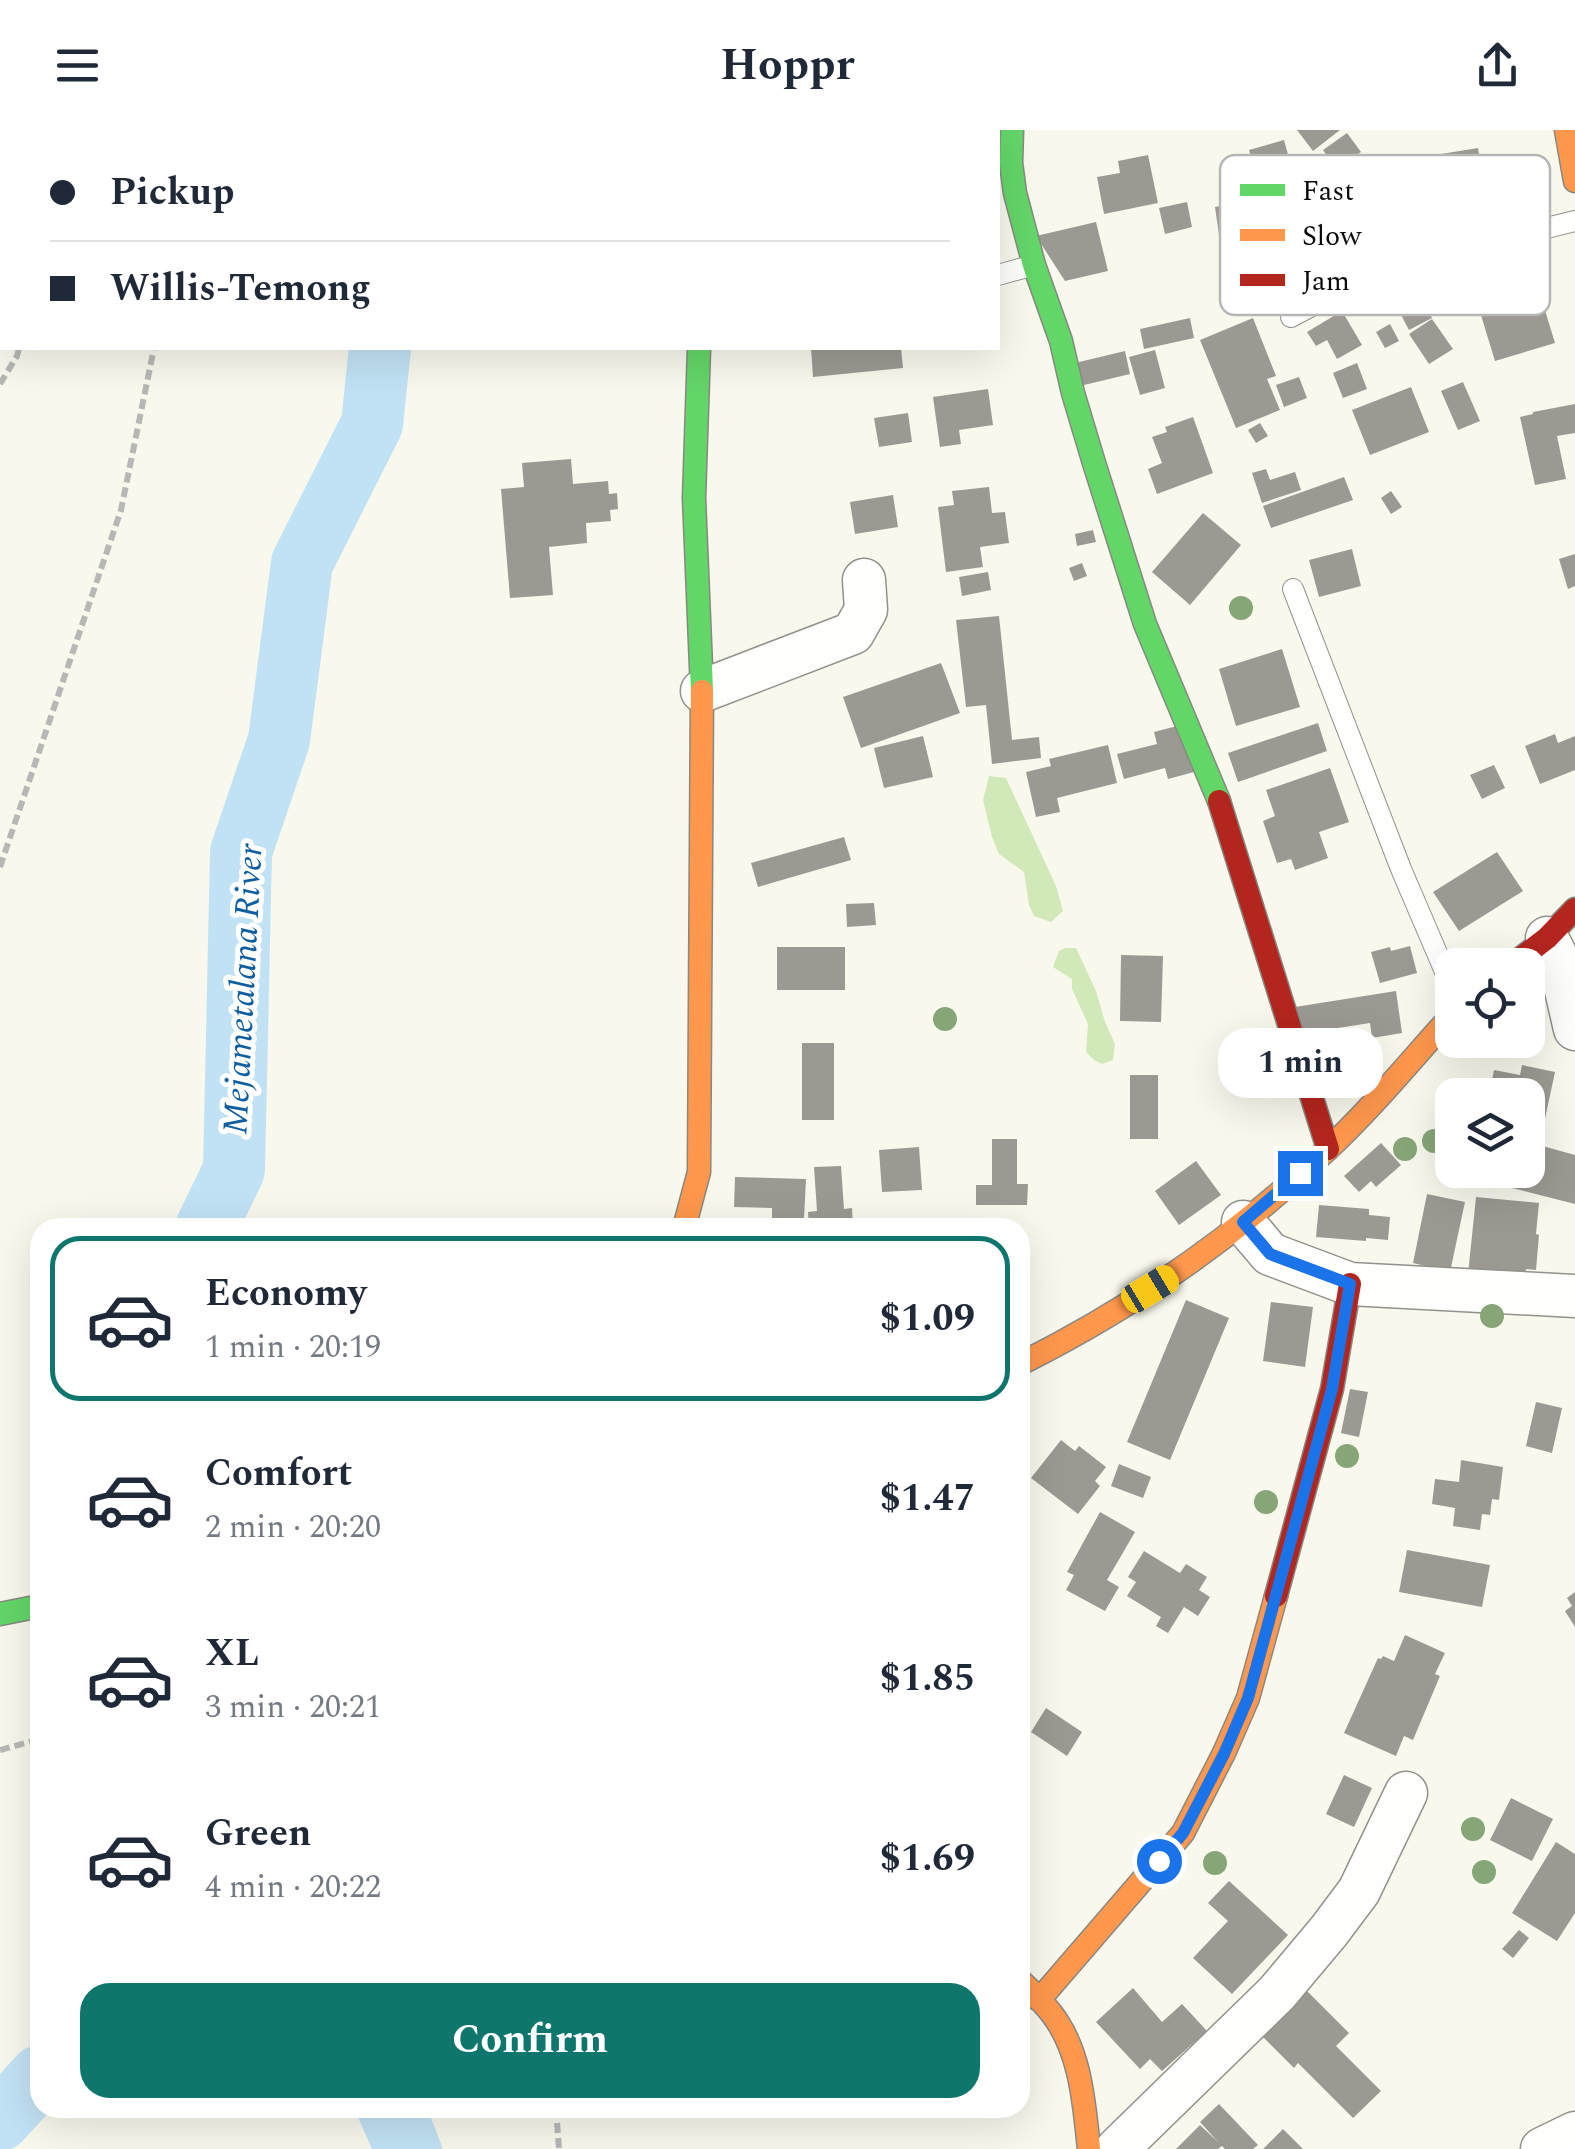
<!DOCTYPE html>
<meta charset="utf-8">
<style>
body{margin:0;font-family:Spectral,serif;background:#f2f2f3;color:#1f2937;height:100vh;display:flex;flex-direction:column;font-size:38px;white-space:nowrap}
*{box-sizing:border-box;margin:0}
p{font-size:32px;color:#747a83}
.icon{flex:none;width:55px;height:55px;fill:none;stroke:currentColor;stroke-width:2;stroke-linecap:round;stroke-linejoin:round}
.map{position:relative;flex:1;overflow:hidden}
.sheet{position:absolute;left:30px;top:1088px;width:1000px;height:900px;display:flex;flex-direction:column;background:#fff;border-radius:30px;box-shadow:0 10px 40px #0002}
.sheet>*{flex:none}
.hud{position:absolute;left:0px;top:0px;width:1000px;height:220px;box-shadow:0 10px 40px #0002;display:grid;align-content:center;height:220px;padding:0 50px;background:#fff}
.controls{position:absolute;left:1435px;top:818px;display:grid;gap:20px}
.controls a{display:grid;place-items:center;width:110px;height:110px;border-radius:20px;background:#fff;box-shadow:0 10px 40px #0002;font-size:50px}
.end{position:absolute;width:45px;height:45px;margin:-22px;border:12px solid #1a73e8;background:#fff;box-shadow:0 0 0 5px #fff}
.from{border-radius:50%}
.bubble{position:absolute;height:70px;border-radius:30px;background:#fff;box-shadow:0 10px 40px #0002;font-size:32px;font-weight:700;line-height:70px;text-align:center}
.car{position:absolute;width:30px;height:60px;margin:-30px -15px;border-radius:12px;box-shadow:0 0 8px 2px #0007;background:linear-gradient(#f5c518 24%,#345 0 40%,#f5c518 0 76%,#345 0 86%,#f5c518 0)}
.hud b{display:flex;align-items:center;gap:35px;height:95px;font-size:38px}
.hud b+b{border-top:2px solid #e0e1e3}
.hud i{width:25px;height:25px;background:#1f2937}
ul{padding:18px 0 0;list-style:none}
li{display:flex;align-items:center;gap:30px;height:165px;margin:0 20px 15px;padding:0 30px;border:5px solid transparent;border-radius:30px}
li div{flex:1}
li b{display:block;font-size:38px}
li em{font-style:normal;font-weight:700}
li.current{border-color:#0f766e}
li>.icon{width:90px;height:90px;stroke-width:1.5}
.primary-button{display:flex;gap:20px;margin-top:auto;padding:20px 50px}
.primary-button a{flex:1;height:115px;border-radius:30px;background:#0f766e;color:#fff;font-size:40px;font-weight:700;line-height:115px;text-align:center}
header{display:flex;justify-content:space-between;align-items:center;height:130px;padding:0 50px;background:#fff;font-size:45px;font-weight:700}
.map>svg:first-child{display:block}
</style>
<header><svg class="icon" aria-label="menu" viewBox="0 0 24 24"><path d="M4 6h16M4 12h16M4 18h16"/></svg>Hoppr<svg class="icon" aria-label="share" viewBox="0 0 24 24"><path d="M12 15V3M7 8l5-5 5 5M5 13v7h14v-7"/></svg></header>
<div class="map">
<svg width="1575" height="2019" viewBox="0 0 1575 2019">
<rect width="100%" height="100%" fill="#f9f8ed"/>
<path fill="#d1e9b9" d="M989,646L1006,648L1056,756L1063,781L1051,792L1034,786L1029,775L1024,742L999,724L992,707L983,670Z
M1065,818H1076L1096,861L1105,892L1115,914L1113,930L1102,934L1094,930L1086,922L1088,894L1072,859V849L1053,837L1059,821Z"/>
<path fill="#c1e2f5" d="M354,1978H427L443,2019H372Z"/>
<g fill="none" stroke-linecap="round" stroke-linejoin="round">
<path stroke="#c1e2f5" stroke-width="62" d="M426,2L427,0
M206,1098L234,1040L241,722L279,610L302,433L372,294L380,218
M0,1990L40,1946"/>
</g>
<path fill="#9c9993" d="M1297,0H1340L1313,21Z
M1347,3L1361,22L1337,40L1323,20Z
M1284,10L1297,57L1262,67L1249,20Z
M1478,18L1488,72L1452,78L1441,24Z
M1148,25L1158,73L1104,84L1097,47L1120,43L1118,31Z
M1187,72L1192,97L1165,104L1159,78Z
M1244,72L1251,115L1221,119L1215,77Z
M1096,92L1108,141L1065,151L1036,106Z
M1529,128L1555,213L1495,231L1469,146Z
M1427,138L1440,161L1423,170L1432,188L1409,200L1388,160Z
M1342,181L1362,215L1337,229L1327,210L1316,216L1307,202Z
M1190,188L1194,208L1144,219L1140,199Z
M1253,188L1276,246L1267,249L1280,280L1236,298L1200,210Z
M1432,189L1453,219L1429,234L1409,204Z
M1390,194L1399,211L1385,218L1376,202Z
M811,218H901L903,238L813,247Z
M1155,220L1165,258L1140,265L1129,227Z
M1125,221L1130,244L1080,256L1075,233Z
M1357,233L1367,259L1343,268L1333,243Z
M1299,247L1307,268L1284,277L1276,255Z
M1463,252L1480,291L1458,300L1441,261Z
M1411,257L1429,302L1370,325L1352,280Z
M988,259L993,295L959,300L961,314L940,317L933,267Z
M1575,274V303L1557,306L1566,349L1535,355L1520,287L1533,284V282Z
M908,283L912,312L879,317L874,288Z
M1193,287L1213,343L1157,364L1148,339L1162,333L1152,307L1167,302L1165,297Z
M1260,293L1268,306L1256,313L1248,300Z
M571,329L573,354L608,351L609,364L617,363L618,379L610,380L611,391L586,393L587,413L549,417L553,465L510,468L501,359L524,357L522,333Z
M1266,339L1270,350L1295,342L1301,360L1262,373L1252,343Z
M1344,347L1353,370L1271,398L1263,376Z
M989,357L992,383L1005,382L1009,413L980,417L983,437L946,442L938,377L954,375L952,361Z
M1391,361L1402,377L1391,384L1381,368Z
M893,365L898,397L855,404L850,372Z
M1203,383L1241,415L1190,475L1152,442Z
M1093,400L1096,412L1077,416L1075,404Z
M1352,419L1361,456L1319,467L1309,430Z
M1575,424V456L1568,459L1559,429Z
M1082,433L1087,446L1074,451L1069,438Z
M988,442L991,460L962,466L959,447Z
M999,486L1012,610L1039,607L1041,628L992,634L986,575L966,577L956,490Z
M1282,519L1300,577L1236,596L1219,539Z
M941,533L960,583L861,618L843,567Z
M1318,593L1327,621L1238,652L1228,623Z
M1181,595L1194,642L1168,649L1165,638L1124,649L1117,624L1157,614L1154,602Z
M1555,604L1558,613L1575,606V640L1540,654L1525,616Z
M923,606L933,647L884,658L874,618Z
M1108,615L1117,653L1057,668L1060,682L1036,687L1026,642L1051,636L1049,629Z
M1494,635L1505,658L1482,669L1470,645Z
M1330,638L1349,692L1319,702L1328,728L1295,740L1291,729L1277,733L1263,691L1275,686L1266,660Z
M844,707L851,730L758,757L751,733Z
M1497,722L1523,761L1459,801L1433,762Z
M874,773L876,795L847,797L846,774Z
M1410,816L1417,843L1380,853L1371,822L1390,817L1391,821Z
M777,817H845V860H777Z
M1121,825L1163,826L1161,892L1120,891Z
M1396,861L1402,903L1372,908L1370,893L1299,904L1295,877Z
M802,913H834V990H802Z
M1522,935L1555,942L1543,998L1528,994V965H1489L1494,940L1520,945Z
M1130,945H1158V1009H1130Z
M992,1009H1017V1054H1028L1027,1075H976V1055H992Z
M1528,1012L1575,1025V1074L1488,1052L1491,1040H1528Z
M1381,1013L1401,1035L1376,1057L1371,1051L1359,1062L1344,1046Z
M919,1017L922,1060L882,1062L879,1020Z
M1196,1031L1221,1065L1179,1095L1155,1061Z
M841,1036L844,1079L852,1078L853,1098H809L808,1082L817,1081L814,1037Z
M735,1047L806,1049L804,1089H772V1078L734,1077Z
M1427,1064L1465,1072L1450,1142L1413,1133Z
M1476,1067L1539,1073L1536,1104L1539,1105L1536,1140L1526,1139L1525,1149L1468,1144Z
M1319,1075L1369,1079V1085L1390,1087L1388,1110L1366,1108V1111L1316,1107Z
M1186,1170L1229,1188L1170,1330L1127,1312Z
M1271,1172L1313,1177L1305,1237L1263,1231Z
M1350,1259L1368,1262L1359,1307L1341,1303Z
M1536,1272L1562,1278L1552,1323L1526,1316Z
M1061,1310L1075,1321L1079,1316L1106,1337L1095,1351L1100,1356L1078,1384L1031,1348Z
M1461,1330L1503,1337L1499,1370L1492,1369L1490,1385L1482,1384L1480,1400L1453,1396L1455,1378L1432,1374L1435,1349L1459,1352Z
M1119,1334L1151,1347L1143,1368L1111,1356Z
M1100,1382L1135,1402L1107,1450L1119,1457L1105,1481L1066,1460L1074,1445L1067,1442Z
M1407,1420L1490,1435L1482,1477L1399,1462Z
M1144,1421L1180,1443L1186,1434L1207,1447L1199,1460L1210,1467L1198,1486L1184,1477L1168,1503L1156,1496L1161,1487L1127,1466L1136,1452L1128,1447Z
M1575,1462V1497L1565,1481L1572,1476L1567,1468Z
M1405,1505L1445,1523L1435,1544L1440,1546L1413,1610L1404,1606L1396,1626L1344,1603L1378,1528L1381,1529L1383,1526L1394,1531Z
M1046,1578L1082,1602L1067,1626L1031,1602Z
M1344,1645L1372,1658L1354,1697L1326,1684Z
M1511,1668L1553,1689L1532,1731L1490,1710Z
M1556,1712L1575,1724V1783L1557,1811L1512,1783Z
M1229,1751L1288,1805L1232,1864L1193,1828L1228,1791L1208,1773Z
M1519,1800L1529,1808L1513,1828L1502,1819Z
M1133,1858L1162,1892L1182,1874L1207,1901L1162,1941L1150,1929L1140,1939L1096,1892Z
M1306,1860L1349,1903L1336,1916L1381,1961L1353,1988L1298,1933L1294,1938L1262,1906Z
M1219,1974L1258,2015L1253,2019H1225L1222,2016L1218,2019H1176L1200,1995L1218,2012L1200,1992Z
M1283,1999L1303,2019H1263Z"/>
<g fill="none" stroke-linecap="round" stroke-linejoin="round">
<defs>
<path id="lane" d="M998,145L1034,135
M1291,187L1336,163L1361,157L1458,120L1575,91
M1293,459L1401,739L1452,858"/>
<path id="street" d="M704,2V0
M702,561L853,503L866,480L864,450
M1547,808L1560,834L1575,899
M1243,1092L1270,1124L1350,1154L1575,1166
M1117,2019L1277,1863L1329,1801L1359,1761L1406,1663
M1542,2019L1575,2003"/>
<path id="fast" d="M1012,0L1011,33L1015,63L1034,135L1061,211L1073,263L1094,333L1145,494L1219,671
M699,218L694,368L702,561
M0,1484L40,1476"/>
<path id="slow" d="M1566,0L1575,51
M684,1098L699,1042L702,561
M1020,1234C1132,1178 1236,1106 1327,1020C1372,978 1411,930 1452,885
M1020,1850C1031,1861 1043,1872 1052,1884C1081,1922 1084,1973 1089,2019
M1039,1870L1183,1703L1224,1623L1248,1568L1276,1466"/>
<path id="jam" d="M1219,671L1328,1019
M1512,835L1547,808L1575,779
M1276,1466L1332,1259L1350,1154"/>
</defs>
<use href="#lane" stroke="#92918c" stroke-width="22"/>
<use href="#street" stroke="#92918c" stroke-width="45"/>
<use href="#fast" stroke="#888883" stroke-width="25"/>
<use href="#slow" stroke="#888883" stroke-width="25"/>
<use href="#jam" stroke="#888883" stroke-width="25"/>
<path stroke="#b7b7b5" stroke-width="6" stroke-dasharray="10 5" stroke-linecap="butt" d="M74,0V2
M226,2L227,0
M1223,153C1242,164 1254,167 1276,165
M0,254L17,226L19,218
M0,737L121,380L154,218
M0,1620L40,1609
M556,1978L559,2019"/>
<use href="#lane" stroke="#fefefc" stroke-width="20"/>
<use href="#street" stroke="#fefefc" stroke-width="42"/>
<use href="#fast" stroke="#63d668" stroke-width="22"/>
<use href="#slow" stroke="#ff974d" stroke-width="22"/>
<use href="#jam" stroke="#b3261e" stroke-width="22"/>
</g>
<g fill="#86a678">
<circle cx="1241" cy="478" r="12"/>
<circle cx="945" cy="889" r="12"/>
<circle cx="1434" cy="1011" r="12"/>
<circle cx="1405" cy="1019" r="12"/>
<circle cx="1492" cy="1186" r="12"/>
<circle cx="1347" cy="1326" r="12"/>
<circle cx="1266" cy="1372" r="12"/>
<circle cx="1473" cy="1699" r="12"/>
<circle cx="1215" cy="1733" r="12"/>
<circle cx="1484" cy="1742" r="12"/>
</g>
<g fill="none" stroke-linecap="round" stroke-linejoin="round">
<path stroke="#1a73e8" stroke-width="12" d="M1159,1731L1183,1703L1224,1624L1248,1568L1332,1259L1350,1154L1270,1124L1243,1092L1300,1043"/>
</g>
<g text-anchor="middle" stroke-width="10" stroke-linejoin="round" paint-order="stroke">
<g font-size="35" font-style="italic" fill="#0f5ea0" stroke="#fff">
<text transform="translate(242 859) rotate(-87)" y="12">Mejametalana River</text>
</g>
</g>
<rect x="1220" y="25" width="330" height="160" rx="15" fill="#fff" stroke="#b6b6b6" stroke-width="2.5"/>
<rect x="1240" y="54" width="45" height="12" fill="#63d668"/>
<rect x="1240" y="99" width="45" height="12" fill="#ff974d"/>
<rect x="1240" y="144" width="45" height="12" fill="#b3261e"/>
<g font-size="28" fill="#0a0a0a">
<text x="1302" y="70">Fast</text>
<text x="1302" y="115">Slow</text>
<text x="1302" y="160">Jam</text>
</g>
</svg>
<div class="controls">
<a><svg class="icon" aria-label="locate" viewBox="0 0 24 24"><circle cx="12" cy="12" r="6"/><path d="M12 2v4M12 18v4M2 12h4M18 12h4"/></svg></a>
<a><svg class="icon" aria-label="layers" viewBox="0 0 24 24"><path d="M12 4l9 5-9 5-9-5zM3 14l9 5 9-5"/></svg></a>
</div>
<i class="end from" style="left:1159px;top:1731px"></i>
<i class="end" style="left:1300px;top:1043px"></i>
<div class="bubble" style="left:1218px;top:898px;width:165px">1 min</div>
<i class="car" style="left:1150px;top:1159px;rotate:59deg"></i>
<div class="hud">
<b><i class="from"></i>Pickup</b>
<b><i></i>Willis-Temong</b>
</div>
<section class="sheet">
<ul>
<li class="current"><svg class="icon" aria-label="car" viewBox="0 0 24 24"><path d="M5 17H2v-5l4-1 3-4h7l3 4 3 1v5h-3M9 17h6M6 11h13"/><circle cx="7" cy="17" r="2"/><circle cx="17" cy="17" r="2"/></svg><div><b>Economy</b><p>1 min · 20:19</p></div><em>$1.09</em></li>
<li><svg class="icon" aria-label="car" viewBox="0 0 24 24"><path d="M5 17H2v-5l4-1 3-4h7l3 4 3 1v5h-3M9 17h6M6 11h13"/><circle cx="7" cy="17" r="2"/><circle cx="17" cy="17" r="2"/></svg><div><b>Comfort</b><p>2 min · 20:20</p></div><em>$1.47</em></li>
<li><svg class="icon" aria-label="car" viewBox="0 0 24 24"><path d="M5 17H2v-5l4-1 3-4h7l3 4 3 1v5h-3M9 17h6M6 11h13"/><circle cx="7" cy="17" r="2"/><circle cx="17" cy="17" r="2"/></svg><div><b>XL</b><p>3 min · 20:21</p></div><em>$1.85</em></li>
<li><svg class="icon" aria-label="car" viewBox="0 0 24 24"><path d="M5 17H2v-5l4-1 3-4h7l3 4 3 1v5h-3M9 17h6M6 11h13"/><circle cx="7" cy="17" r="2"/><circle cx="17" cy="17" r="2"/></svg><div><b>Green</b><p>4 min · 20:22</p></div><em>$1.69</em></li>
</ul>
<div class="primary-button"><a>Confirm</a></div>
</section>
</div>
